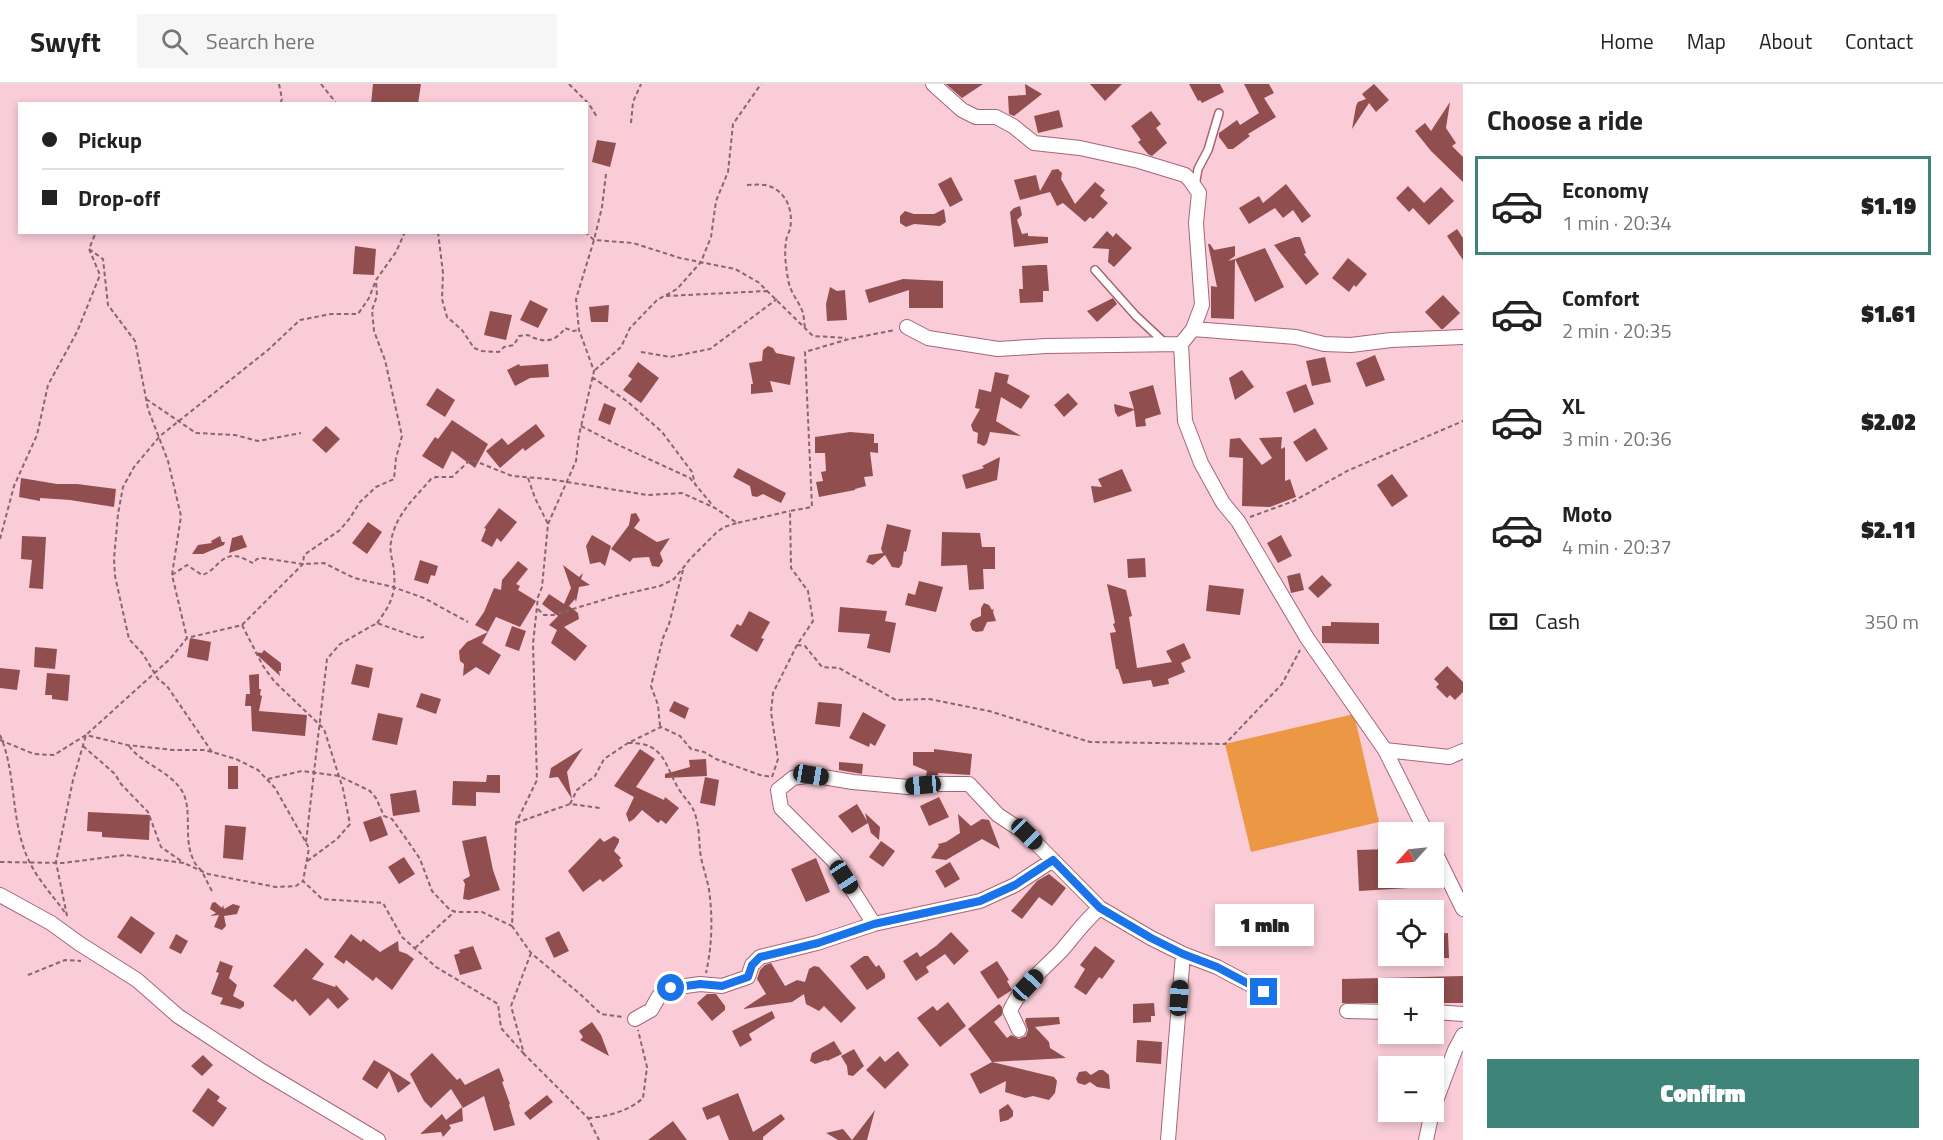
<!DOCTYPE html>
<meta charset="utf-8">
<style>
body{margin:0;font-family:"Titillium Web",sans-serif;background:#f6f6f6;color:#222;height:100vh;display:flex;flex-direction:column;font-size:22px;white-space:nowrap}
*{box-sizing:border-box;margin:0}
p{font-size:20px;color:#767676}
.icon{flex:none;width:33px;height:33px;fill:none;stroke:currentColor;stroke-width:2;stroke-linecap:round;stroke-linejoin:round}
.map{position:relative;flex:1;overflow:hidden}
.sheet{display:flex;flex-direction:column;background:#fff;width:480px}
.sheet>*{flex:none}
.banner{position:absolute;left:18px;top:18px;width:570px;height:132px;border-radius:0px;box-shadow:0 3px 9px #0003;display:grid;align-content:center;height:132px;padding:0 24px;background:#fff}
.needle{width:39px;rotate:243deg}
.controls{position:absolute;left:1378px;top:738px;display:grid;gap:12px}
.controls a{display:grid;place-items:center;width:66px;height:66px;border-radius:0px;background:#fff;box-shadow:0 3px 9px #0003;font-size:30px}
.end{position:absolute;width:27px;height:27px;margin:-14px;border:8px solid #1a73e8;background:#fff;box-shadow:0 0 0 3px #fff}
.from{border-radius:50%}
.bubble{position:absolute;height:42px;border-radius:0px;background:#fff;box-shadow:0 3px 9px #0003;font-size:20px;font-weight:800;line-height:42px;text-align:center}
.car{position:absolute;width:18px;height:36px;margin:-18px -9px;border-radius:8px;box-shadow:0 0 4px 2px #0007;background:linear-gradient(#222 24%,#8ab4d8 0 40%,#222 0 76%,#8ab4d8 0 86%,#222 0)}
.banner b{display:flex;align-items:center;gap:21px;height:57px;font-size:22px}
.banner b+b{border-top:2px solid #e0e0e0}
.banner i{width:15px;height:15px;background:#222}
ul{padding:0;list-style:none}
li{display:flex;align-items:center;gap:18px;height:99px;margin:0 12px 9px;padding:0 12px;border:3px solid transparent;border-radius:0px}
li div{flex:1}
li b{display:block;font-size:22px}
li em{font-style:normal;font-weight:800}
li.on{border-color:#3f8479}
li>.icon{width:54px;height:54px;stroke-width:1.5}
h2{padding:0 24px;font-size:27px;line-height:72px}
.pay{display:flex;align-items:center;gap:15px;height:66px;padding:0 24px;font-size:22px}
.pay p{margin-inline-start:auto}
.button{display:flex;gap:12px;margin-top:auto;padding:12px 24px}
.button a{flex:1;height:69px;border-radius:0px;background:#3f8479;color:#fff;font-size:24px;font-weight:800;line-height:69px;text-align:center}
header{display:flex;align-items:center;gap:36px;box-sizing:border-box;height:84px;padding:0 30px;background:#fff;border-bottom:2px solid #e0e0e0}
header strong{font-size:28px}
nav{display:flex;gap:33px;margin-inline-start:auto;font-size:21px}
.search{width:420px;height:54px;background:#f6f6f6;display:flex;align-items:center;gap:15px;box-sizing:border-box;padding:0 21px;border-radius:0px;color:#767676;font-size:22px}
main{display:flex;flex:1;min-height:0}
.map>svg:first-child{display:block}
</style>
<header>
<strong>Swyft</strong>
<div class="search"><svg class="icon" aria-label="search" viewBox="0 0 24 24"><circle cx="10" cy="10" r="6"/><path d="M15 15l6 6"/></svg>Search here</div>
<nav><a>Home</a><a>Map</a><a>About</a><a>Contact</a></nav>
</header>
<main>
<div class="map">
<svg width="1463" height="1056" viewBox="0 0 1463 1056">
<rect width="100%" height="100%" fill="#f9ccd7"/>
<path fill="#ec9744" d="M1354,630L1379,738L1251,768L1225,660Z"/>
<path fill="#904f4e" d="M373,0H421L418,20H371Z
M946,0H983L962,14Z
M1025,0L1042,10L1014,32L1009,30L1008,12L1026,11Z
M1090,0H1122L1105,17Z
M1189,0H1220L1224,8L1202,19L1200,16L1198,17Z
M1244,0H1269L1274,9L1264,14L1276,33L1248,50L1250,52L1233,65H1228L1219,53V49L1237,36L1240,41L1259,29Z
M1374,0L1389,16L1376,28L1369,19L1352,45L1356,22L1358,18L1366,15L1362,10Z
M1450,18L1446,44L1456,59L1452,62L1463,73V98L1431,67L1415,47L1425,39L1431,47Z
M1059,26L1063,43L1038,49L1034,32Z
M1151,27L1161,40L1156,44L1167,59L1152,72L1148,70L1138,58L1141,56L1131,42Z
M597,56L616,59L610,83L592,78Z
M1058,85L1062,89L1061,95L1075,120L1095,98L1105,106L1100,112L1108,119L1093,135L1090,133L1085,138L1063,119L1057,122L1050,108L1020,116L1014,96L1036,91L1040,107L1052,86Z
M951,93L963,116L950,123L938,100Z
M1286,100L1311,132L1302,139L1293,126L1283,134L1275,124L1249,140L1239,124L1259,112L1263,119Z
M1408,102L1424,119L1441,103L1454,117L1429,141L1413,124L1409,128L1396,114Z
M1020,122L1022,131L1017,136L1022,150L1028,149V152L1048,153V159L1014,163L1010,128L1014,124Z
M944,125L946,138L940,142L914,140L906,143L900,139V132L905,127L914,130H934Z
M1457,145L1463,154V176L1447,152Z
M1107,147L1113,153L1116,149L1132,164L1114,183L1108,178L1109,165L1092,164Z
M1295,153H1300L1306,169L1304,170L1319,190L1306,201L1274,161Z
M1208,160H1210L1214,166L1235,162V172L1228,177L1235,175L1234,235L1211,234V202L1217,203Z
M355,162L376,165L374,191L353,190Z
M1265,164L1284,203L1255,218L1235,175Z
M1348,174L1367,190L1356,203L1354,201L1349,208L1332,194Z
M1039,181H1047L1049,207H1043V218L1020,219L1019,205H1023L1022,182Z
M903,195L943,197V224H909V206L869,219L865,206Z
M830,203L837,207L845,206L847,236L827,237L826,220Z
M1443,211L1460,229L1443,245H1441L1425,228Z
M1113,214L1117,220L1097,238L1087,227Z
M530,216L548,225L538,244L520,236Z
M609,221L608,238H591L589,223Z
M490,227L512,231L506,256L484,251Z
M768,262L773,264L776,269L795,273L790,301L770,297L773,308L751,310V300H753L749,279L762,277L763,266Z
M1375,271L1385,296L1366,303L1356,279Z
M1325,273L1331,298L1312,302L1306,277Z
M638,278L659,294L641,319L623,306L632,295L628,292Z
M519,280L520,282L548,280L549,293L530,294L515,302L507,286Z
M1242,286L1254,303L1235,316L1229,294Z
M995,288L1009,291L1007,299L1030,312L1021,325L1001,313L996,337L1021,352L990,348L987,359L984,362L977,359L978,349L973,347L971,341L980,325L975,324L979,305L991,308Z
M1306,300L1314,320L1294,329L1286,308Z
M1153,301L1161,330L1145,335L1146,342L1136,343L1134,326L1118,333L1115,328L1114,320L1134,325L1129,308Z
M437,304L455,316L445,333L426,321Z
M1068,309L1078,320L1064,333L1054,321Z
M604,319L616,324L610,341L598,336Z
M452,336L488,360L475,384L452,367L443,385L422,372L435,353L438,355Z
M536,340L545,352L525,367L523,364L500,384L486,367L502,354L508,361Z
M326,342L340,355L326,369L312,356Z
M1315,344L1328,365L1306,378L1293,358Z
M850,348L874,350V359H878V369L870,368L873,392L864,393L866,402L855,405V406L819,413L816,398L823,397L821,388L826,387L825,369H815V353Z
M1282,353L1281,365L1285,363V397L1290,395L1296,413L1270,423L1242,422L1243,374L1229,373L1230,355L1240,354L1262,381L1272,374L1259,354Z
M1000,373L997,396L966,405L962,391L984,384L982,382Z
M738,384L786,409L781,419L763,410L757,413L752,412L750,402L733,393Z
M1122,385L1132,407L1094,419L1091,402L1102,403L1098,395Z
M1392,390L1408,412L1392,423L1377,401Z
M21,394L57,400H77L116,405L114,423L70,416L40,414V417L19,413Z
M499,424L517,438L501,458L497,454L492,463L481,457L486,445L484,444Z
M636,429L640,436L634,444L657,458L670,454L660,469L663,477L659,483L652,482L649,473L633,474L630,478L611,465L629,441L631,430Z
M368,438L382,448L367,470L352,459Z
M887,440L911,446L906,468L904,467L902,480L899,484L892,483L885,471L873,481L866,478L869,471L883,469L881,465Z
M942,448L980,449L982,463H995V485H983L984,505L969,506L967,481L941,482Z
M242,451L247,463L229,469L232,454Z
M592,451L611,462L605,482L600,478L590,480L586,462Z
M1281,451L1292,472L1278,479L1267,459Z
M22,452L46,453L43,505L29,504L32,476L21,475Z
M220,452L222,458H225L224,461L203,470H192L198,461L212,459L211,457Z
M1145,474L1146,493L1128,494L1127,475Z
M420,476L438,482L435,492L431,491L428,500L414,496Z
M518,477L528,485L516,500L520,502L518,506L536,517L520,543L496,533L482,559L501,571L489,591L476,583L463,592L464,580L460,577L459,567L467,558L488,548L475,541L484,528L494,504L501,506L502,496Z
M563,481L579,493L583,489L581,495L590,501L579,503L576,518L575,515L569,522L578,529L579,535L564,543L587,562L575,577L551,559L557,546L549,541L558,532L542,520L549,510L564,520L571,504Z
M1300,489L1304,506L1291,509L1287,492Z
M1322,491L1332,501L1318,514L1308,504Z
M919,497L943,503L936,528L905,521L908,509L915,511Z
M1107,500L1126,506L1132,532L1129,533L1137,584L1172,578L1166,567L1184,559L1191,574L1181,579L1185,588L1168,595L1169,600L1153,603L1151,596L1123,600L1118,585H1116L1110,549L1116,548L1113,540L1115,539Z
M1209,501L1244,505L1240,531L1206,527Z
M984,519L989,521L992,526L994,525L993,528L996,537L987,538L983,547L976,548L972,546L970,540L972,536L981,532V524Z
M840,523L887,527L885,537L896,539L890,569L867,564L870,550L838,548Z
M749,527L770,538L761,554L764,555L757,568L730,552L737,540L741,542Z
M1331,538L1379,539V560L1322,559V542H1331Z
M512,542L526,547L519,567L505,562Z
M190,554L211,558L208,577L187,573Z
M35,563L57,565L55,585L34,583Z
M264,566L281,579V587H279L280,592L254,568L262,569Z
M356,580L373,584L369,604L351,600Z
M1447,582L1463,598V608L1455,616L1450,611L1447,614L1436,603L1439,600L1434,595Z
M0,584L20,586L17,606L0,604Z
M47,589L70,591L68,617L52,615V611H45Z
M259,590V605H261L260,611L262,612L259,627L307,631L305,652L252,647L251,622H245L246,610H250L249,591Z
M421,609L441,615L436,630L416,623Z
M674,617L689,624L685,635L669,627Z
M818,618L842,620L840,643L815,640Z
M863,628L886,641L875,662L870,659L869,663L849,654Z
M378,629L403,634L397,661L372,656Z
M583,664L567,688L572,715L558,693L549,694L551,684Z
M640,665L655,675L636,703L664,716L665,713L679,724L666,740L661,736L658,739L642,726L634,735L629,738L626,730L634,713L614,702Z
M934,665L972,670L970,691L938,689V691L926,692L927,687L913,681V668H934Z
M706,675L707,692L665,694V690L690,683L689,676Z
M839,678L863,680L862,690L839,686Z
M228,682H238V705H228Z
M487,691H500V709L476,708V722L452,721L453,697L486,698Z
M705,693L719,696L715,722L700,719Z
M416,706L420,728L393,732L390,710Z
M939,713L949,733L929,742L920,722Z
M857,720L867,737L865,729L880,743L879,756L871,749L868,739L852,749L838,732Z
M88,728L150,731L149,756L102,753V748L87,747Z
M958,730L971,742L982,735L989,736L1000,765L982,755L946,776L931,774L939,762L938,760L946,758L960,749Z
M381,732L388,751L370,758L363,738Z
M225,741L246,743L243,776L223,774Z
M486,752L493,786L500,806L469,816L463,815L465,800L463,796L470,792L462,757Z
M614,752L619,755V758L614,767L621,774L619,776L623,782L603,798L600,795L583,808L568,787L600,754L604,758Z
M881,757L895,767L883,783L869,773Z
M1389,765V794H1437L1442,802L1359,807L1357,766Z
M404,773L415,790L399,800L388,783Z
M816,774L830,808L806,818L791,785Z
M950,778L960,795L945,804L935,787Z
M1049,790L1066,804L1052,822L1039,813L1022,835L1011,827L1037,797Z
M215,818L222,824L223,821L224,825L233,820L240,822L237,830L224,832L226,842L222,846L214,843L219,831L210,832L216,829L210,825L212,819Z
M131,832L155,849L141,870L117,853Z
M559,847L569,867L554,874L545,854Z
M951,848L969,867L954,881L945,870L926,883L929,888L916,897L903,877L917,868L920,873L936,862Z
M1448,849L1449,874H1434V850Z
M176,850L188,857L181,870L169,864Z
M351,850L361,858L363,855L380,868L398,857L399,867L407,870L414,875L392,906L376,893L373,897L346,876L344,880L334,873Z
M473,862L482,885L460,891L454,871L460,869L459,866Z
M1095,862L1115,877L1102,895L1099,893L1086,911L1074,903L1085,885L1080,881Z
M306,864L324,880L312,895L335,903L336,901L349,915L338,925L328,914L310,932L295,915L293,918L273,902Z
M864,872H868L876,883L879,881L885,890V894L867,906L850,882Z
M220,877L233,882L229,894L237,901L233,912L244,918V922L240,925L220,920L223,914L211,910L219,889L216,888Z
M997,877L1009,896L1007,897L1012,906L998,915L980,888Z
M771,879L785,902L797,896L805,898L809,885L814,882L819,883L856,924L841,939L824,922L819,927L806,920L804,910L792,918L743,925L766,910L757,895L760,886L765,881Z
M1463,892V919H1434V904H1389V919H1342V895Z
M707,910H716L725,922V926L712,937L697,919Z
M948,918L966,942L940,963L917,934L933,922L937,927Z
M1154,919L1155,932H1151V938L1133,939V920Z
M999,920L1002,923V931L994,938L1007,954L1011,951L1019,955L1026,952L1028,946L1025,937L1026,934L1059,933L1060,940L1035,943L1049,958L1050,964L1066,974L992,978L968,945Z
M772,927L775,934L749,950L752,956L740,963L732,947Z
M592,938L601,951L609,972L580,956L583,953L579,947Z
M1137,956L1162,958L1161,980L1136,978Z
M834,957L842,970L827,977L826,976L815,980L810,977L812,969Z
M854,965L864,982L853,992L848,991L847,982L841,972Z
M898,967L909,981L885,1005L866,986L880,972L885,978Z
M432,969L457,996L460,994L465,1001L499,984L504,997L502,998L510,1020L509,1021L515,1041L494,1047L484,1012L463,1024L451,1005L431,1024L424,1017L410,990Z
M203,971L213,981L202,992L191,982Z
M374,976L388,984L411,999L398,1009L389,987L377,1005L362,995Z
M992,978L1054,993L1057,997L1055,1009L1049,1016L1033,1012L1025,1014L1005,1008L1006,997L980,1010L970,990Z
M1099,986H1103L1109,991L1110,1005L1097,1003L1090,998L1085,1001L1078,999L1076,995L1079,988L1086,987L1091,991Z
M208,1004L220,1013L217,1017L227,1024L213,1043L192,1027Z
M738,1009L753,1048L781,1030L785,1035L763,1053V1056H729L719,1031L707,1036L702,1024Z
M547,1011L553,1018L530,1036L524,1029Z
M1008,1020L1013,1027V1032L1008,1036L1000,1038L999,1026Z
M462,1023L463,1037L449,1041L451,1044L443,1053L441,1048L420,1050L442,1030L446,1036Z
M875,1026L867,1056H838L826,1049L843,1045L852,1056Z
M673,1037L687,1056H648Z"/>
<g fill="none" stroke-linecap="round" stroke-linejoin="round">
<defs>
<path id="service" d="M1195,102L1198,85L1208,66L1219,29
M1095,186L1136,232L1165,259"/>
<path id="minor" d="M933,0L962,26L976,33H996L1013,42L1034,59L1080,64L1139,77L1185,91L1190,96L1199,109L1196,139L1202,221L1193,245L1181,260L1185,337L1201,379L1223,419L1238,437L1307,554L1385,666L1426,748
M907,243L928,254L998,265L1046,262L1181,260
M1193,245L1296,253L1324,260L1351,261L1391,256L1463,253
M1385,666L1449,673L1463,667
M1434,766L1463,825
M0,811L51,839L80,860L137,896L178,932L262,987L378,1056
M874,840L834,777L781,724L778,706L793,694L811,691L853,698L908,703L937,700H969L998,731L1027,750L1100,824L1151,854L1183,870L1217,883L1264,908
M1347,927L1389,928
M1434,928L1463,930
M635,935L651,926L659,912L671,904L700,900L722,902L748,893L752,881L760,873L817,859L874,840L980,817L1015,801L1053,776
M1019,946L1010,927C1021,902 1044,885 1062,866C1075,851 1085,836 1100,824
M1434,1022L1455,966L1463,951
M1168,1056L1183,870
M1426,1056L1432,1028"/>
</defs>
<use href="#service" stroke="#a66577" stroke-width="10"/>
<use href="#minor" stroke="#a66577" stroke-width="16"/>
<path stroke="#88656f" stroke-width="2" stroke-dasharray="4.5 3" stroke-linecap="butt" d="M279,0L282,15L280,20
M321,0L337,20
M569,0L589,20L597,33
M631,39L633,18L641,0
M606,90L602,123L594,156L576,215L579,246L594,287L579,351L576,377L548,440L542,503L538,513L533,560L537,696L516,739L512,842L531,869L580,910L601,930L623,933
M747,101C753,101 759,100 765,101C785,105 794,125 790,145C789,149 786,153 786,158C784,170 786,183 788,195C790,209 799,217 803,229C804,233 804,239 805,243
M438,148L443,189L442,215L447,233L462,246L474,264L482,267L499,268L504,263L514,261L519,252L528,251C542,259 555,259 565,244L573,247L579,246
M585,148L594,156L633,159L680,174L735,185L758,198L813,252L846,254
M89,165L103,175L108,221L135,257L148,325L168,377L181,432L172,491L187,554
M666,212L768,207
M641,268L670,273L710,265L777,215
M595,286L621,263L630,244L657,216L677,205L701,178L711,153L716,117L728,88L733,40L761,0
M592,293L628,318L662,348L692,388L695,400L713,422
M146,315L196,349L235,351L258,357L301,349
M581,342L614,359L690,394L693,398
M528,394L535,414L548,440
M1250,433L1294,417L1347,387L1463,337
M0,455L14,402L37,351L48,301L77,248L100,191L89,165L96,148
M172,491L187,481L202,491C215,488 220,471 235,472C240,472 248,477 253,479L257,475L262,474L303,480L324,479L354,494L393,503L424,514L468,538
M538,525L544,531H553L616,512L660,502L674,495L691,474L717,448L724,443L737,439
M377,539C391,520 396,510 394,487C393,477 389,467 391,458C395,431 414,415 431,395L436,393H452L469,377H475L512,392L549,395L647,411L682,409L715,424L737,439L790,427
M242,541L263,582L274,597L324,645L343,705L350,740L337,755L306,778
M797,561L805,562L822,583L839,584L896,616L929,615L989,627L1090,658L1225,660L1282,600L1300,566
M660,642L658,621L651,602L663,554L669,540L683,486
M0,651C17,690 10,738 29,777C38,796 54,813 66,830
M0,656L34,670L54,671L86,651L127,661L173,666H205L236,675L258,686L275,704L309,764L303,797L322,815L383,819L402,853L436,883L498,920L501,944L524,970
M628,659C666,658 664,682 680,707C685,715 692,720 695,730C699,742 699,754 700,766C701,779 707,793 709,806C713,834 712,862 706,889
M83,662L115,690L121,700L148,728L161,763L184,779
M129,662C142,680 170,687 182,707C193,725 183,754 193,775C194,779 198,783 201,786C205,793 208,800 212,807
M212,668L167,602L158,595L143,570L129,555L115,492L114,475L118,430L123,403L134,383L160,352L268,266L300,236L331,230H358L369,214L376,196L396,168L405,148
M772,693L778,675L771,628L773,609L797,561L813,537L808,507L791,484L790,427L812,423L805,268L849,255L895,246
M268,695L302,687L339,692L370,707L376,714L384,732L392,735L412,763L420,775L432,807L450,826L457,828H482L512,842
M570,720L577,706L595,692L604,675L628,659L661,643L680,652L691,665L704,668L716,675L760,691L772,693
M516,739L570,720L600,724
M306,758L327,575L340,560L377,539L419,554L424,553
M0,778L63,779L125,771L184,779L208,790L276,803L296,802L303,797
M67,832L56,778L73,696L86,651L170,575L187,554L242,541L303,480L304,471L340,446L350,434L360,418L376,403L394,395L396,374L402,352L385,276L374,247L372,226L377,212L376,196
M415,864L454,828
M531,869L511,922L524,970L588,1034L599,1056
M28,891L65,876L81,877
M588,1034C606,1033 629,1027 643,1014L647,983L638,946"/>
<use href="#service" stroke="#fff" stroke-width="7"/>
<use href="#minor" stroke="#fff" stroke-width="14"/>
</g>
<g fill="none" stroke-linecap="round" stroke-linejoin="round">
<path stroke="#1a73e8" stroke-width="8" d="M671,904L700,900L722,902L748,893L752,881L760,873L818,859L874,840L980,817L1015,801L1053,776L1100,824L1151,854L1183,870L1217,883L1264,908"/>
</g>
</svg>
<div class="controls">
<a><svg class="needle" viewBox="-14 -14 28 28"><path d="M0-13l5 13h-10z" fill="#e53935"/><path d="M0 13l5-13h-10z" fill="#767676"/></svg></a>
<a><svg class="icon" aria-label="locate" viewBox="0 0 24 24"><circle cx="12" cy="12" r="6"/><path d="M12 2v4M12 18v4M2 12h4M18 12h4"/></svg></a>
<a>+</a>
<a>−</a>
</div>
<i class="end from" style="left:671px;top:904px"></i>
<i class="end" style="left:1264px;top:908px"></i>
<div class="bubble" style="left:1215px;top:820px;width:99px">1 min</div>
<i class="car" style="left:811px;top:691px;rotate:100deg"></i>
<i class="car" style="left:923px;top:701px;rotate:265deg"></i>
<i class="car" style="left:1027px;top:750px;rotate:135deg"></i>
<i class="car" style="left:844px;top:793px;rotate:147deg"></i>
<i class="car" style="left:1028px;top:901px;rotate:43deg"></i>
<i class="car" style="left:1179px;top:914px;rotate:4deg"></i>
<div class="banner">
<b><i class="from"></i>Pickup</b>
<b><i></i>Drop-off</b>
</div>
</div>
<section class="sheet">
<h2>Choose a ride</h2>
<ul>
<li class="on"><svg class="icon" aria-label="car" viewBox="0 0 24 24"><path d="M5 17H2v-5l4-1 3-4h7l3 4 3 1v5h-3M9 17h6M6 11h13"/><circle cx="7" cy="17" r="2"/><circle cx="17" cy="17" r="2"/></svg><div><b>Economy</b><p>1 min · 20:34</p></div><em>$1.19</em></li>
<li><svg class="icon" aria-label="car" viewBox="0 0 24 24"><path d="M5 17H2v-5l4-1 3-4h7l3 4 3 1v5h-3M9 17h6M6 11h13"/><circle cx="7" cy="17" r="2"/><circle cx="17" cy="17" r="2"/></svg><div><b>Comfort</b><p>2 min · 20:35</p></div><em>$1.61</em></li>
<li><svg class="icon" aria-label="car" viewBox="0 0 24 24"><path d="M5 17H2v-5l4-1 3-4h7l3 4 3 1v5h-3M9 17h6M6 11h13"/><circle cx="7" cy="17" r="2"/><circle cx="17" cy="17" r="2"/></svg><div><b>XL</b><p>3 min · 20:36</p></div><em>$2.02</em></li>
<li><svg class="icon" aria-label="car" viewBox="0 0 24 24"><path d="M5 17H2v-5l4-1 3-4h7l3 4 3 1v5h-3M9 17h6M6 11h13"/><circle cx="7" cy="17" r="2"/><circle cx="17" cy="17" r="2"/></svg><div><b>Moto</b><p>4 min · 20:37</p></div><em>$2.11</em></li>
</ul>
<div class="pay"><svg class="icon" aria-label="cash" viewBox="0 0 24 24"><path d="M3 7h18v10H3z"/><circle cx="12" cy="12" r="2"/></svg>Cash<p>350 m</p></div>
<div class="button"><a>Confirm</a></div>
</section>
</main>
